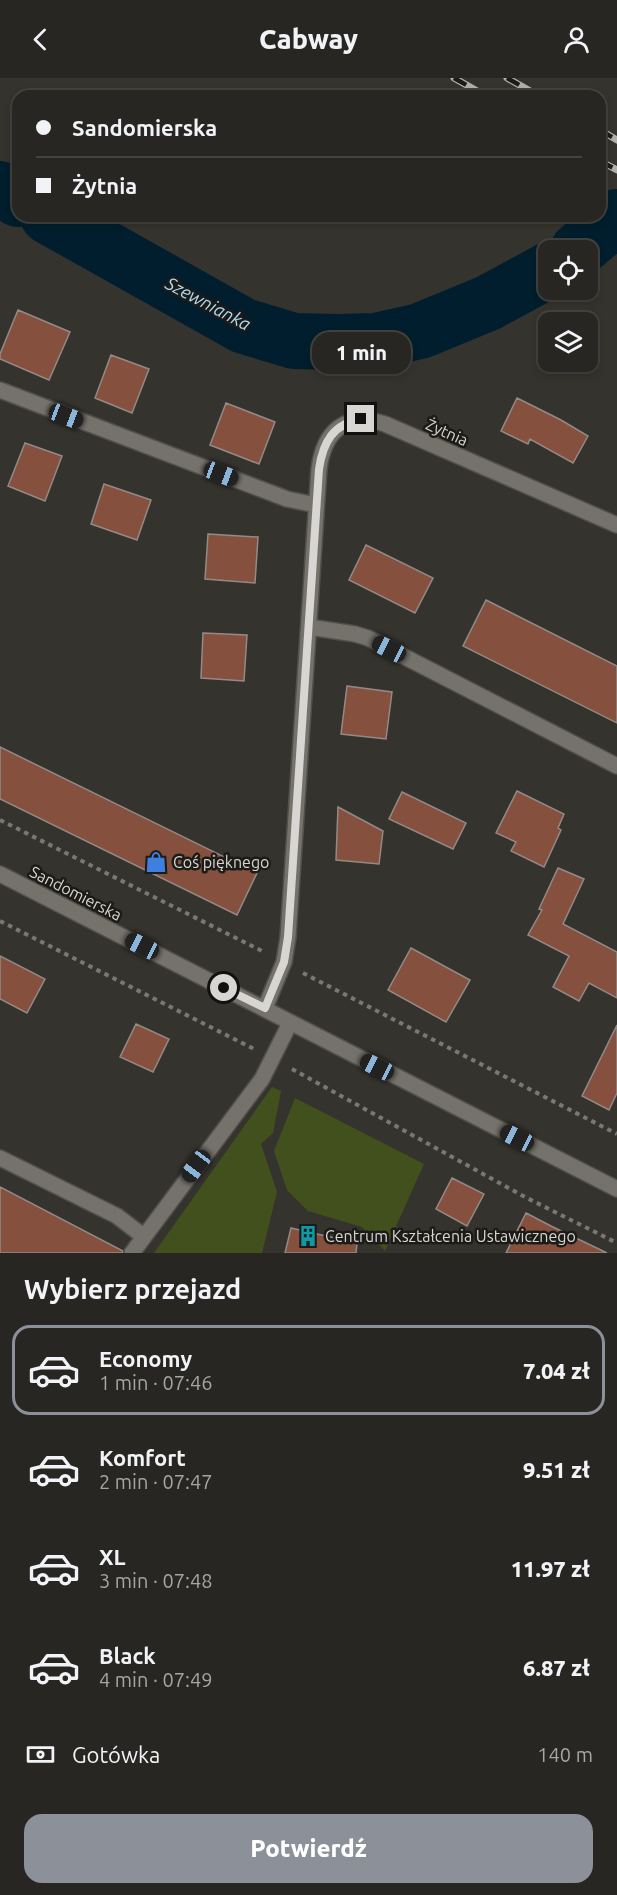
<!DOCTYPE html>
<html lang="pl">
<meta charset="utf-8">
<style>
body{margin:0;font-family:Ubuntu,sans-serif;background:#34322f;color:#f1f3f6;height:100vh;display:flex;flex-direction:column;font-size:22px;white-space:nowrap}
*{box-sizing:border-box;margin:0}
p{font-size:20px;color:#a5a5a5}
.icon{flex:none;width:33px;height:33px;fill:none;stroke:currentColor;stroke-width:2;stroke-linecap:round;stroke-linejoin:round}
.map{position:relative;height:1175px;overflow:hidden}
.sheet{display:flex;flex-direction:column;background:#282622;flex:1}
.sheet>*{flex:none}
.hud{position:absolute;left:12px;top:12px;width:594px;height:132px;border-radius:18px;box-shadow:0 3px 9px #0003,0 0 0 2px #444340;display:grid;align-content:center;height:132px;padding:0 24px;background:#282622}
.fabs{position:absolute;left:538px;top:162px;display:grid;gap:12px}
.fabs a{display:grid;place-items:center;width:60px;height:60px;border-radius:12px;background:#282622;box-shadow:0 3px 9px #0003,0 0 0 2px #444340;font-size:30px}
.end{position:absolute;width:27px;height:27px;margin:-14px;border:8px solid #d7d6d2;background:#111;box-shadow:0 0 0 3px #111}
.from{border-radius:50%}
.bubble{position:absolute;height:42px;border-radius:18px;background:#282622;box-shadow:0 3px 9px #0003,0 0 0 2px #444340;font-size:20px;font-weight:800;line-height:42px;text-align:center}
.car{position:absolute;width:18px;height:36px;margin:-18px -9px;border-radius:8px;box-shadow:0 0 4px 2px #0007;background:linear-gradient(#222 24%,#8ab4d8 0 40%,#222 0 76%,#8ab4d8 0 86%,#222 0)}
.hud b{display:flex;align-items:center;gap:21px;height:57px;font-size:22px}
.hud b+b{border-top:2px solid #444340}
.hud i{width:15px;height:15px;background:#f1f3f6}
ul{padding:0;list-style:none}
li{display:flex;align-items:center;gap:18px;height:90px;margin:0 12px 9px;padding:0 12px;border:3px solid transparent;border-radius:18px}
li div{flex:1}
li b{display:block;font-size:22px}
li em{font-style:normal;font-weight:800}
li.selected{border-color:#8c9099}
li>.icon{width:54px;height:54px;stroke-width:1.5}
h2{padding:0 24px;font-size:27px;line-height:72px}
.pay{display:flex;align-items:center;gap:15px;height:66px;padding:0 24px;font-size:22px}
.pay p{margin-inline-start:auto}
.cta{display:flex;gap:12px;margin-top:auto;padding:12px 24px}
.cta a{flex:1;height:69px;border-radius:18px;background:#8c9099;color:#fff;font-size:24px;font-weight:800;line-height:69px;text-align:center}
header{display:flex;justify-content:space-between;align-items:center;height:78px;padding:0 24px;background:#282622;font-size:27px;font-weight:800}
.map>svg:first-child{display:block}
</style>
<header><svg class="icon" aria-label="back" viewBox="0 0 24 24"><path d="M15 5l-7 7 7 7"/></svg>Cabway<svg class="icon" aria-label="person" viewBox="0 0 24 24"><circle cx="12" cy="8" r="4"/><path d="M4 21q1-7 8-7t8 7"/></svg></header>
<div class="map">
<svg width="617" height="1175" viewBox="0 0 617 1175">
<rect width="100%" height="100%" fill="#35332d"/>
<path fill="#42501e" d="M272,1009L281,1013L273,1055L261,1066L277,1114L262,1175H154Z
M295,1020L424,1086L385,1173L362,1149L308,1133L287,1112L274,1073Z"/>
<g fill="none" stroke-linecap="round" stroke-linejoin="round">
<path stroke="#001e2d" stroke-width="56" d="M0,111L18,121
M48,138L244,248L294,263L337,264L375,263L420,253L488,225L549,192
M578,172L617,139"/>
</g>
<path fill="#85503e" stroke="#938a88" stroke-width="1.5" d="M18,232L70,254L49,302L0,281V276Z
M111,277L149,291L132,335L95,320Z
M517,320L561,342L588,358L573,385L530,361L528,366L501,353Z
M226,325L275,344L259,386L210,367Z
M25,365L62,378L45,423L8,408Z
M104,406L151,422L137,462L91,446Z
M208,456L258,459L255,505L205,501Z
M366,467L433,500L415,535L349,502Z
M486,522L617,588V645L463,568Z
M203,555L247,557L244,603L201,600Z
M347,608L392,614L386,661L341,656Z
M0,669L257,795L237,837L0,721Z
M517,713L564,736L558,750L561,752L544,789L511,773L516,764L496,755Z
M402,714L466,745L453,771L389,741Z
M338,729L383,753L379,786L336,782Z
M558,790L584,801L563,846L617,874V920L589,905L579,923L553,909L569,878L528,857L542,832L539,831Z
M411,870L470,902L446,944L388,912Z
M0,878L45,901L27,935L0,921Z
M136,946L169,961L153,994L120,979Z
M617,947V1015L609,1032L582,1018Z
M452,1100L484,1116L467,1148L436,1131Z
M0,1109L123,1173L122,1175H0Z
M526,1135L551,1148L607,1175H506Z
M291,1150L357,1165L356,1175H285Z"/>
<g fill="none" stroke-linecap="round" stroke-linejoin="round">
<defs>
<path id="service" d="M0,1080L117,1138L143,1158
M132,1175L262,1001L290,945"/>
<path id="minor" d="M0,312L287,421L316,427
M309,549L355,556L368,560L617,688
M265,930L284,884L288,859L319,391C324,352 346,334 385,346L617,447"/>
<path id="tertiary" d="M0,796L617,1111"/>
</defs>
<use href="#service" stroke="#514f4a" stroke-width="18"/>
<use href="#minor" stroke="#514f4a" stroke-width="18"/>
<use href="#tertiary" stroke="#514f4a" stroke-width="18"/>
<path stroke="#7a7873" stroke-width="4" stroke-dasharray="4.5 4.5" stroke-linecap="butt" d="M0,742L262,873
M0,843L254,971
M303,895L617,1056
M292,991L525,1119L617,1165"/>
<use href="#service" stroke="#74726a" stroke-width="15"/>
<use href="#minor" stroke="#74726a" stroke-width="15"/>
<use href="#tertiary" stroke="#74726a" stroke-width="15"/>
<defs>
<path id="rail" d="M454,0L486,18
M507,0L539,18
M600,52L617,62
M600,83L617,92"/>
</defs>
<use href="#rail" stroke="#b0afaa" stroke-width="7"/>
<use href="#rail" stroke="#1c1b18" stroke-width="4.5" stroke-dasharray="14" stroke-linecap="butt"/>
</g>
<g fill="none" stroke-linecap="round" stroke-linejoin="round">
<path stroke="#d7d6d2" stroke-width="8" d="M224,910L265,930L284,884L288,859L319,391C323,364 333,346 361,341"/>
</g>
<defs>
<symbol id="shop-bare" viewBox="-9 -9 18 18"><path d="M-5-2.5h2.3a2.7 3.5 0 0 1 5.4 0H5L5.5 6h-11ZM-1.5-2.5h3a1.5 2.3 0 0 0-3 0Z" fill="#3f7fe0" stroke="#1c1b18" stroke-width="2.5" paint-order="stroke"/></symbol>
<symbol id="building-bare" viewBox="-9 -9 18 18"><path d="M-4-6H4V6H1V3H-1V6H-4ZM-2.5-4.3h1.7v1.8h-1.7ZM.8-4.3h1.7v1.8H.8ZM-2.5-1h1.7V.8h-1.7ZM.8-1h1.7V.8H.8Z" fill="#0f9aa8" stroke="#1c1b18" stroke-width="2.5" paint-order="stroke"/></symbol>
</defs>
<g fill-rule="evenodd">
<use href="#shop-bare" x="141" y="769" width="30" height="30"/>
<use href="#building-bare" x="293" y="1143" width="30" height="30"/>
</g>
<g text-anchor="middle" stroke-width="5" stroke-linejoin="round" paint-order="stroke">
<g font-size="16" fill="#d7d6d2" stroke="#1c1b18">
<text transform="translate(447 354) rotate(24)" y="6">Żytnia</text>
<text transform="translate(76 815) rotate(27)" y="6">Sandomierska</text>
</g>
<g font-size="16" fill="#d7d6d2" stroke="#1c1b18" text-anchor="start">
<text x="173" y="790">Coś pięknego</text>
<text x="325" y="1164">Centrum Kształcenia Ustawicznego</text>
</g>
<g font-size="18" font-style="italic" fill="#abddf9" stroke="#1c1b18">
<text transform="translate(208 226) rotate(28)" y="6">Szewnianka</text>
</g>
</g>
</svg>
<div class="fabs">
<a><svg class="icon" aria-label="locate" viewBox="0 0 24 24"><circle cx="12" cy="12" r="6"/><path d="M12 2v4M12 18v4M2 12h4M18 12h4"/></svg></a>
<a><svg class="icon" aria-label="layers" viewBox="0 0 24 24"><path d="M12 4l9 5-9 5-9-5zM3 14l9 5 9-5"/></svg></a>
</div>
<i class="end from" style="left:224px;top:910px"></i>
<i class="end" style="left:361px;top:341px"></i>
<div class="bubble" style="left:312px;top:254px;width:99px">1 min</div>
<i class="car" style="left:66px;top:338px;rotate:111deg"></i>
<i class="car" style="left:221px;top:396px;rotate:111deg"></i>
<i class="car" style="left:389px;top:571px;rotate:297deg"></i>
<i class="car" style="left:142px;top:868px;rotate:297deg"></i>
<i class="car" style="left:377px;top:989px;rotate:297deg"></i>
<i class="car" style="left:517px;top:1060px;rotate:297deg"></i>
<i class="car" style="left:196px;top:1088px;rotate:217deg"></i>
<div class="hud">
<b><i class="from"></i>Sandomierska</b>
<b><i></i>Żytnia</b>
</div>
</div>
<section class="sheet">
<h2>Wybierz przejazd</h2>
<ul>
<li class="selected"><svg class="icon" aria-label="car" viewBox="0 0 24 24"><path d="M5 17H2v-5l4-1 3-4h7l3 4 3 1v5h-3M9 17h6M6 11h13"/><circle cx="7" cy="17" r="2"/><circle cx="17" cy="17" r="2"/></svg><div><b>Economy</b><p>1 min · 07:46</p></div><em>7.04 zł</em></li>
<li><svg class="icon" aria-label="car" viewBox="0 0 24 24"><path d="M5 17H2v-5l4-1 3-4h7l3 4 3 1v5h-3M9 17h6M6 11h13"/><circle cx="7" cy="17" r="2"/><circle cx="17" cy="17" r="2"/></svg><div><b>Komfort</b><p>2 min · 07:47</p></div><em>9.51 zł</em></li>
<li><svg class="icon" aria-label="car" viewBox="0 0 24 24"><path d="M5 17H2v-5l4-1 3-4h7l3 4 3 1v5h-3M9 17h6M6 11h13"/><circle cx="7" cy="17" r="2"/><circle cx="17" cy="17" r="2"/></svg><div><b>XL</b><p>3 min · 07:48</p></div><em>11.97 zł</em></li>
<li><svg class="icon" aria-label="car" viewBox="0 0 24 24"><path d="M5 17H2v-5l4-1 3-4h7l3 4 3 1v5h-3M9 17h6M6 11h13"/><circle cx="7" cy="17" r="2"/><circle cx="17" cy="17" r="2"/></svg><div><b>Black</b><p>4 min · 07:49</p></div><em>6.87 zł</em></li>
</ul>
<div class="pay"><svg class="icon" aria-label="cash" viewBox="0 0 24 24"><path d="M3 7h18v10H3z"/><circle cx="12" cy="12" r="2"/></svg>Gotówka<p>140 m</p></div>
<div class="cta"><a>Potwierdź</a></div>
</section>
